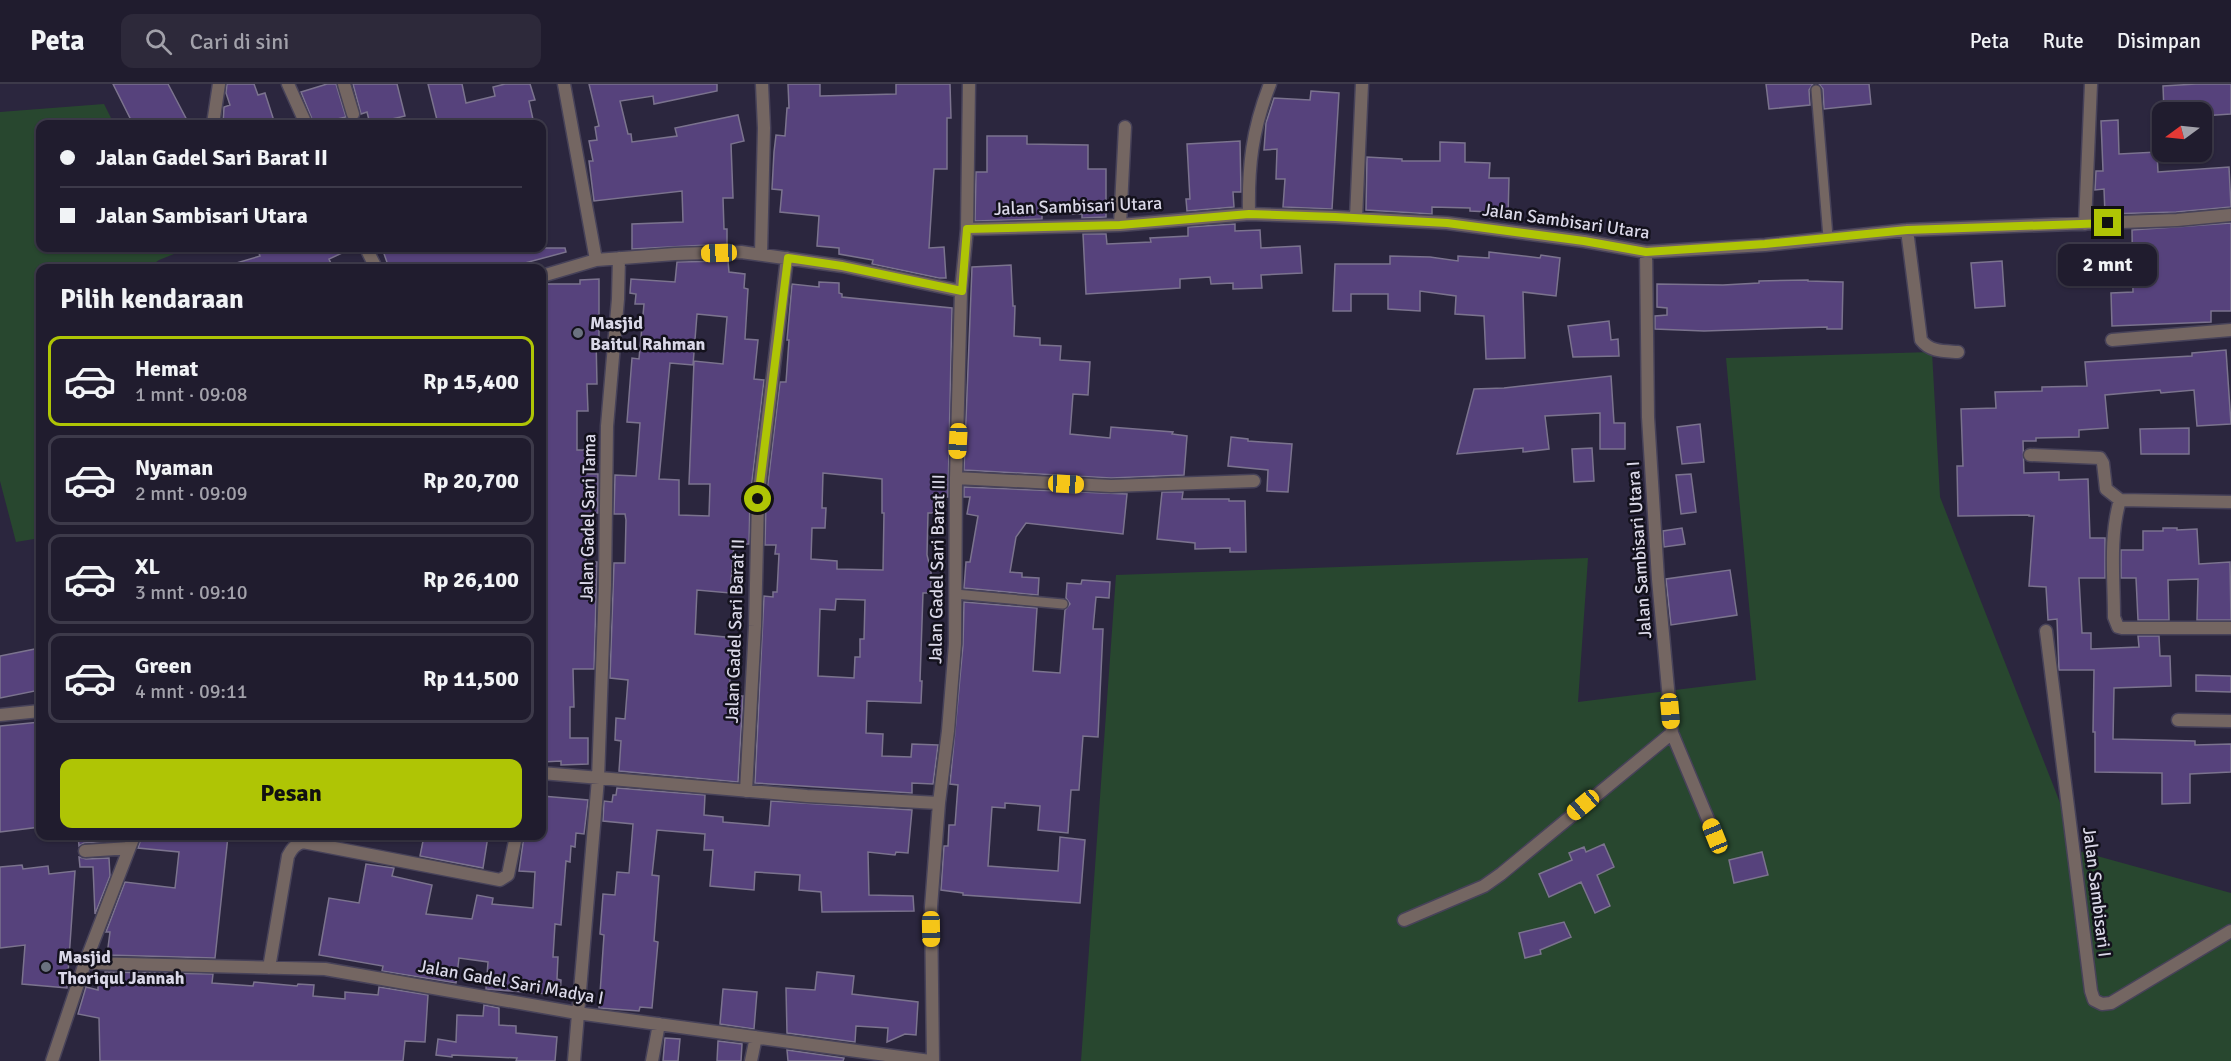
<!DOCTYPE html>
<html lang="id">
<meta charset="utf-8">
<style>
body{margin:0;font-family:Signika,sans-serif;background:#2d293a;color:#f1f3f6;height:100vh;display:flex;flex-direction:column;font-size:22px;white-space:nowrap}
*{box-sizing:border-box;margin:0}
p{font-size:20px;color:#a2a1aa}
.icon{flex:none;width:33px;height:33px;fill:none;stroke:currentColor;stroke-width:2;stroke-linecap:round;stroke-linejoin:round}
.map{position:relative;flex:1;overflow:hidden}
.side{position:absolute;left:36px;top:180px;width:510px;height:576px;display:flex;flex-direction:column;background:#201c2e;border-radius:12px;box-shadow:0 2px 4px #0004,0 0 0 2px #3d3a4a}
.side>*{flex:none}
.banner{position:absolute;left:36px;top:36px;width:510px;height:132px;border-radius:12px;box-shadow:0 2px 4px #0004,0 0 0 2px #3d3a4a;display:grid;align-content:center;height:132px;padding:0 24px;background:#201c2e}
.needle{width:39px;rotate:255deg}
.tools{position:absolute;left:2152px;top:18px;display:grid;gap:12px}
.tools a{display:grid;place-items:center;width:60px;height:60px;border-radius:12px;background:#201c2e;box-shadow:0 2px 4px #0004,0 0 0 2px #3d3a4a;font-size:30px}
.end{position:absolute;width:27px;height:27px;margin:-14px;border:8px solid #afc505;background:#111;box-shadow:0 0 0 3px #111}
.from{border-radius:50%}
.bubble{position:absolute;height:42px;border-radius:12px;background:#201c2e;box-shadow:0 2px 4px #0004,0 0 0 2px #3d3a4a;font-size:20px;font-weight:700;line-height:42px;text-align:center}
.car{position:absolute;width:18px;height:36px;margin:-18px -9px;border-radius:8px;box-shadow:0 0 4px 2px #0007;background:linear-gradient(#f5c518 24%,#345 0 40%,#f5c518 0 76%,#345 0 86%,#f5c518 0)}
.banner b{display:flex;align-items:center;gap:21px;height:57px;font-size:22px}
.banner b+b{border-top:2px solid #3d3a4a}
.banner i{width:15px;height:15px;background:#f1f3f6}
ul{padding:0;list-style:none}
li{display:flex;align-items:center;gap:18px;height:90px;margin:0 12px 9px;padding:0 12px;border:3px solid #3d3a4a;border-radius:12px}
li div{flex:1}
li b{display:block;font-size:22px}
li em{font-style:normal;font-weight:700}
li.on{border-color:#afc505}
li>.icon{width:54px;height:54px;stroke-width:1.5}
h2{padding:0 24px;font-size:27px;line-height:72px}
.action{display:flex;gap:12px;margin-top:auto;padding:12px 24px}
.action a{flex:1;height:69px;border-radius:12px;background:#afc505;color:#111;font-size:24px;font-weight:700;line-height:69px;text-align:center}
header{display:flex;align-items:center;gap:36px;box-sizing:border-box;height:84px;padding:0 30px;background:#201c2e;border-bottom:2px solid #3d3a4a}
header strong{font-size:28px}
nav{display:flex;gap:33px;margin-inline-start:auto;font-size:21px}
.search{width:420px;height:54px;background:#2d293a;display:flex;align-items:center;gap:15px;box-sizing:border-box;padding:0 21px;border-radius:12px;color:#a2a1aa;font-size:22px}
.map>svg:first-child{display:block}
</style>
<header>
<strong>Peta</strong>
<div class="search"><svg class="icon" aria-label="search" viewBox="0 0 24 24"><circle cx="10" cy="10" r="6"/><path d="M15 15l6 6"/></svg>Cari di sini</div>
<nav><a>Peta</a><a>Rute</a><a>Disimpan</a></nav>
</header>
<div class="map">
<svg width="2231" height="977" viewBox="0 0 2231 977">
<rect width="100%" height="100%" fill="#2b263e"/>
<path fill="#28472f" d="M104,20L114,40H40V164H189L159,176L148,184H40V454L16,458L0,397V28Z
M1932,268L1940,413L2079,767L2231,809V977H1081L1116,491L1588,474L1578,618L1756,596L1726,274Z"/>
<path fill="#56427c" stroke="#7b738e" stroke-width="1.5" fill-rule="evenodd" d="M113,0H168L189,40H133Z
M227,0H254L258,11L265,9L275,40H223L224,23L230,21L226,9Z
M327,0H336L346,33L337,35L339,40H314L301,8Z
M353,0H397L405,32L370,40L367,28L361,30Z
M428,0H462L466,19L495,12L493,3L505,0H530L535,16L529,17L534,40H438Z
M589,0H717V7L654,20L653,12L620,17L628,50H631L632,58L677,52L675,44L738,31L744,57L731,60L733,114H723L724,145H727V160L632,165V140L683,138L682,107L594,117L589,77H593L589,57L597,56L595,43L599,42Z
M788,0H820V12L896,10V0H950L951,34H947V85H934L929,164L944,163L946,194H939L872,180L873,176L839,170V164L817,162L819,132L780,128L782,106L772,105L774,68L776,51L785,52L787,24H789Z
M1766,0H1813L1809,6L1810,21L1769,25Z
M1819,0H1869L1871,20L1824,25L1823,5Z
M2196,0H2231V30L2202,32V28H2164L2163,2Z
M1311,7L1339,9L1332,125L1283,123L1285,95H1276L1277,65L1264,66L1266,39L1274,14L1310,16Z
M2118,36L2119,70L2157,68L2158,88L2229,83L2231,123L2176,128L2105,130L2104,105L2095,106L2096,87H2103L2101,37Z
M987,52H1027V60L1088,61V85H1106V133L1082,134V130H1072V125H1042V135L975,137L976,88H987Z
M1240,57L1241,108H1233L1234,123L1187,127L1186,115H1190L1187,60Z
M1440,58L1465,59V78L1490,79L1489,94H1509L1508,134H1490V128L1470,127V124L1432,123V130L1366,126L1367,73L1402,75V77H1440Z
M2231,139V227H2211V238L2112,242L2111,209L2133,208L2132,146Z
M1235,140V147L1260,146L1261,164L1300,162L1302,189L1261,191L1262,204L1233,205V199L1211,200L1210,193L1180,195V204L1086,210L1083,150H1106L1107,160L1151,158L1150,154L1188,152V143Z
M257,164H353L329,175L333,184H234L233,180L260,172Z
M382,164H565L566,168L506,184H389Z
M1489,168L1540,174L1541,171L1560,174L1556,212L1523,208L1525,274L1486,275L1484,232L1455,230L1456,212L1420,207V227L1388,225V210H1351V227H1333L1335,180H1390V172L1430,173L1458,177V172L1489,174Z
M728,177L729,188L745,190L744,204L748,205L745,255L758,256L754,295L764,296L750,414L749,460H734L730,509L697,506L695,550L735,554L729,605H731V612H743L738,698L619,687L621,657L615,656L616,634L625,635L628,596L610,594L614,479H625L626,436L625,430H614L615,391L636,392L640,339L627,338L632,274L639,275L644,220H635L636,210L630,209L631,195L675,198L677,178ZM697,230L727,233L723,280L694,277L689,400H710L709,432L679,431V396L659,395L670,279L693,281Z
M2002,177L2005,222L1975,224L1971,179Z
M1011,181L1013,222H1015L1014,252L1040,254V261L1061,262L1060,276L1090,278L1088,311L1073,310L1070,350L1110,354L1111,343L1173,348L1172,350L1187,352L1184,391L1111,394L964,386L972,183Z
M599,195V253H596L597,300H587L588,327H577V366H585V390H598V429H585L586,478H597L594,585H573L574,623H570V654H588V680L561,681V677L542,678V218H544V200H580V196Z
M1808,196V197L1843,198L1842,245H1827V243L1704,247L1655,245V232L1667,231V224L1657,223V200L1723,201L1759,199V197Z
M819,198L839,199V209L842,210V213L952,224L948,413H938V429H928L927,471L929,479H931V509H923L920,597H922L921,619L867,617L866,649L883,650L882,672L911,673L912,660L938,661L933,700L912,699V709L755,699L764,512L773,513V508H777L779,470H775L776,461H765L766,416L780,298H786L789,256H787L792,200L819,203ZM823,389L882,395V429H884L883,486L837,485V477L811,475L812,444H825L826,424H822ZM836,515L865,516L864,555H860V573H855L854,594L818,592L820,525L835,526Z
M1609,237L1611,256L1618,255L1619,272L1573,273L1568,242Z
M2226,266L2231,340L2197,342L2194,306L2161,309L2160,306L2105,311L2108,344L2079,346V353L2036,354V357H2023L2024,389L2059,388V396L2088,395L2090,454H2105V494H2079L2082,549H2091V565L2139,563L2138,552H2159L2160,572H2170L2171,602L2114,604L2113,655L2195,657V661L2231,660V688L2190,690V719L2162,720V689L2095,688V648H2093L2094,586H2059L2057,535L2048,536L2046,503L2029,502L2034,432H2029V431L1958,432L1957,382H1963L1961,325L1996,324L1995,308L2042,307V303L2087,302L2085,278L2192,272V269Z
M1611,292L1614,339H1625V365H1600V329L1545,332L1549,365L1523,368V364L1457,370L1474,305L1504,304Z
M1700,340L1704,378L1682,380L1677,343Z
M2189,344V370H2141L2140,345Z
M1231,353L1248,355V357L1292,360L1288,408L1267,407L1268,386L1228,382Z
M1592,364L1594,397L1574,398L1572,365Z
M1691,390L1696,428L1681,430L1676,391Z
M964,403L1127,410L1123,450L1026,439L1016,453L1010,488L1022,489V493L1039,494L1038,511L964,504L966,478H970L978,432L967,430L970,413H964Z
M1162,408H1183L1182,415H1229V417H1245L1246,468H1230V464L1195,465V459L1157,455Z
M1682,444L1685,460L1664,463L1663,447Z
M2163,444H2177V446L2197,445L2199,480L2230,478L2231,536H2197L2198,495L2168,496L2169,536H2138L2136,494H2121V466H2143V447H2163Z
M1730,486L1737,531L1671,541L1666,495Z
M1082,496L1110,498L1109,514L1096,513L1093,545H1103L1098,653L1083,652L1079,706H1071L1068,749L1038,746L1040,722L1005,719V724L992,723L988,782L1058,787L1060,753L1085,756L1080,819L963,811V809L941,806L944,762H948L949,741H955L958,701L950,700L963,561L964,518L1037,524L1033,587L1060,589L1065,526L1070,520L1066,514L1067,499L1081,500Z
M40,564V606L0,614V572Z
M2196,591L2231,592V608L2196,607Z
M40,638V743L0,748V642Z
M617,704L705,711L704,731L723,733V738L769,742L771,717L912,726L908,769L896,768L895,771L868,768L869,811L913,812L914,827L822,828L821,808L799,806L800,791L755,788L754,806L710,802L713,766H704L705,750L657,746L652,791L659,792L654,857L658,858L652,924L640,923L639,927L599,924L604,851L600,850L603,810L615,811L617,788L629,789L633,740L603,737L604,717L612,718L613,711H616Z
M542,712L588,716L584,750L576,749L575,763L571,762L570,778L566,777L561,841L555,840L553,873H558L557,895L561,896L560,911L486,905L488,878L459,874L456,899L382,887L383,882L319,871L329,814L359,819L366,780L394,784L392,792L432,801L426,830L472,835L477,811L493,814L492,820L533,824L535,788L519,787L524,752H542Z
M78,752H107L108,757L84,759L79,762Z
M142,752H228L215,874L107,871L110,848H106L125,798L175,804L179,768L138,764Z
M424,752H488L483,784L420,772Z
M1604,760L1614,783L1597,791L1610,822L1595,829L1581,798L1549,813L1539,790L1572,776L1569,769L1584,763L1586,768Z
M1762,768L1768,791L1734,799L1729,776Z
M79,773L86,775L109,774L110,792L95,830L93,783H80Z
M22,781L23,785L48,782L49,790L75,787L67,904L22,900L25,861L0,864V783Z
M1564,838L1571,853L1540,866L1541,870L1525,874L1519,849Z
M105,888L213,890L212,899L253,902L254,898L297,902L298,900L314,901L313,912L345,915V908L378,911L379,903L428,911L425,958L405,957L403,977H100L99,934L78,930L86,903L98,906V897H104Z
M817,888L854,892L852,910L918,918L916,951L905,950L887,958L888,944L856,942L855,958L787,949L786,904L815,906Z
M723,905L757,908L754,945L720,940Z
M484,921L499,924V941L516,942V949L557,953L555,977H516L517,974L452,971V973L436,971L438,955L456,958L457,931L483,932Z
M665,954L680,955L678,977H663Z
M718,957L742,960L741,977H717Z
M787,966L844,974L843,977H788Z"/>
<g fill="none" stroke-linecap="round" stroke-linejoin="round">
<defs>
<path id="lane" d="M1816,6L1828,153
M955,510L1063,520"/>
<path id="street" d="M288,0L306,40
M344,0L353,30
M564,0L596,176
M213,40L219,0
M1249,130C1248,82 1252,46 1270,0
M1356,134L1362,0
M2085,140L2091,0
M1120,141L1125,43
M967,145L1120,141L1249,130L1335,133L1447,139L1584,157L1646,168L1765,161L1907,146L2177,136L2231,131
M1907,146L1921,256C1930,268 1944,267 1958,268
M366,164L376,184
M1646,168L1648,333L1658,495L1672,649L1715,752
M761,170L764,44L762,0
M542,192L596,176L675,170L741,168L842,182L961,207
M2112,256L2231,246
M2030,371L2100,374L2103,379L2106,405L2120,416L2231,418
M956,394L1111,402L1254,397
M2120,416C2109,453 2114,495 2114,533L2118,543L2122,544H2231
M2046,547L2091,907L2094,916L2102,920L2111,919L2231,847
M0,631L40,627
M2178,636L2231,637
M542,689L807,712L939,719
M746,707L755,542L758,415L787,174
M85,767L129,764
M1404,836L1484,802L1501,790L1672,649
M85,879L325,885L577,929L930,977
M269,884L288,772C292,764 295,761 303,758L500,796L508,791L516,752
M52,977L85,879L134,752
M574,977L598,695L605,501L607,342L618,215L619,174
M652,977L659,940
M751,977L756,953
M933,977L931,823L939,719L948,647L955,560L956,394L961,207L967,145L969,0"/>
</defs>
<use href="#lane" stroke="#474259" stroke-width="12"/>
<use href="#street" stroke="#474259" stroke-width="15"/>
<use href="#lane" stroke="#746662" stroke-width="9"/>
<use href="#street" stroke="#746662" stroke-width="12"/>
</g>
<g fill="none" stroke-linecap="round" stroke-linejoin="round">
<path stroke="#afc505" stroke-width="8" d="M758,415L788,174L842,182L962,207L967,145L1120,141L1249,130L1335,133L1447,139L1584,157L1646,168L1765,160L1907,146L2108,139"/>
</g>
<g fill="#6b7280" stroke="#13111c" stroke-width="2">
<circle cx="578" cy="249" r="6"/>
<circle cx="46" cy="883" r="6"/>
</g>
<g text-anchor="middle" stroke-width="5" stroke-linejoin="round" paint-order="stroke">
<g font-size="18" fill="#dad8e8" stroke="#13111c">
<text transform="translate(1078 122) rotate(-2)" y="6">Jalan Sambisari Utara</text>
<text transform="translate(1566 137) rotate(8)" y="6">Jalan Sambisari Utara</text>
<text transform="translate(588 434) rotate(-89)" y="6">Jalan Gadel Sari Tama</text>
<text transform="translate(1639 466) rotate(-94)" y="6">Jalan Sambisari Utara I</text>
<text transform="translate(937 485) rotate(-89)" y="6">Jalan Gadel Sari Barat III</text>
<text transform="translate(735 547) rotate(-88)" y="6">Jalan Gadel Sari Barat II</text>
<text transform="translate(2097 808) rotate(83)" y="6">Jalan Sambisari I</text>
<text transform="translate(511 898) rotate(10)" y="6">Jalan Gadel Sari Madya I</text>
</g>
<g font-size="18" font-weight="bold" fill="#dad8e8" stroke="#13111c" text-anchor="start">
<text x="590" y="245">Masjid<tspan x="590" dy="21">Baitul Rahman</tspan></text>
<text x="58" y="879">Masjid<tspan x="58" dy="21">Thoriqul Jannah</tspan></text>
</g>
</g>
</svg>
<div class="tools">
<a><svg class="needle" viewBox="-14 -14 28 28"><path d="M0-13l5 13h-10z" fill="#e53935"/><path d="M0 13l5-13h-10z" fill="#a2a1aa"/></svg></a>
</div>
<i class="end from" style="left:758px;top:415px"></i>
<i class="end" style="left:2108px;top:139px"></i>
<div class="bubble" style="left:2058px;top:160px;width:99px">2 mnt</div>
<i class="car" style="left:719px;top:169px;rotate:268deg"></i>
<i class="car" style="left:958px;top:357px;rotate:183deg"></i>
<i class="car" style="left:1066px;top:400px;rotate:93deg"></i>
<i class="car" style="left:1670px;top:627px;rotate:175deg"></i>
<i class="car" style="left:1583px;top:721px;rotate:230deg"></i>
<i class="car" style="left:1715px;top:752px;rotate:338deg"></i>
<i class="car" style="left:931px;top:845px;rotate:179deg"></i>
<div class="banner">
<b><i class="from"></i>Jalan Gadel Sari Barat II</b>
<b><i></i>Jalan Sambisari Utara</b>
</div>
<section class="side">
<h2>Pilih kendaraan</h2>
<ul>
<li class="on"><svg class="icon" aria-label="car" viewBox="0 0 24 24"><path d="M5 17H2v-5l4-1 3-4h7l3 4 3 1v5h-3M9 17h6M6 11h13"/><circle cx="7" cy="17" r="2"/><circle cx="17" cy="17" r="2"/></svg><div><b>Hemat</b><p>1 mnt · 09:08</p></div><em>Rp 15,400</em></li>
<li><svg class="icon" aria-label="car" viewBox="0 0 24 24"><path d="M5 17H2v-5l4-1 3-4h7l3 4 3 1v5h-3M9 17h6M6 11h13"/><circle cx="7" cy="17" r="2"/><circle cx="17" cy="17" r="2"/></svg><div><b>Nyaman</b><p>2 mnt · 09:09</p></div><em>Rp 20,700</em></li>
<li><svg class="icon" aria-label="car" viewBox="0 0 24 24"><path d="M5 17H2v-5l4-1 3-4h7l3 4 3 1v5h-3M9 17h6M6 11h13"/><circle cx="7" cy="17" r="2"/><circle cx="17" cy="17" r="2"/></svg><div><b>XL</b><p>3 mnt · 09:10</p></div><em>Rp 26,100</em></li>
<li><svg class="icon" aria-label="car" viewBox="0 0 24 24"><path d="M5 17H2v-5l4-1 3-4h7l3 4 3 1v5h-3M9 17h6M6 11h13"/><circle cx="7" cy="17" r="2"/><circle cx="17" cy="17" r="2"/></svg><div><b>Green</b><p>4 mnt · 09:11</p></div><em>Rp 11,500</em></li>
</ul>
<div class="action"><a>Pesan</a></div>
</section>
</div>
